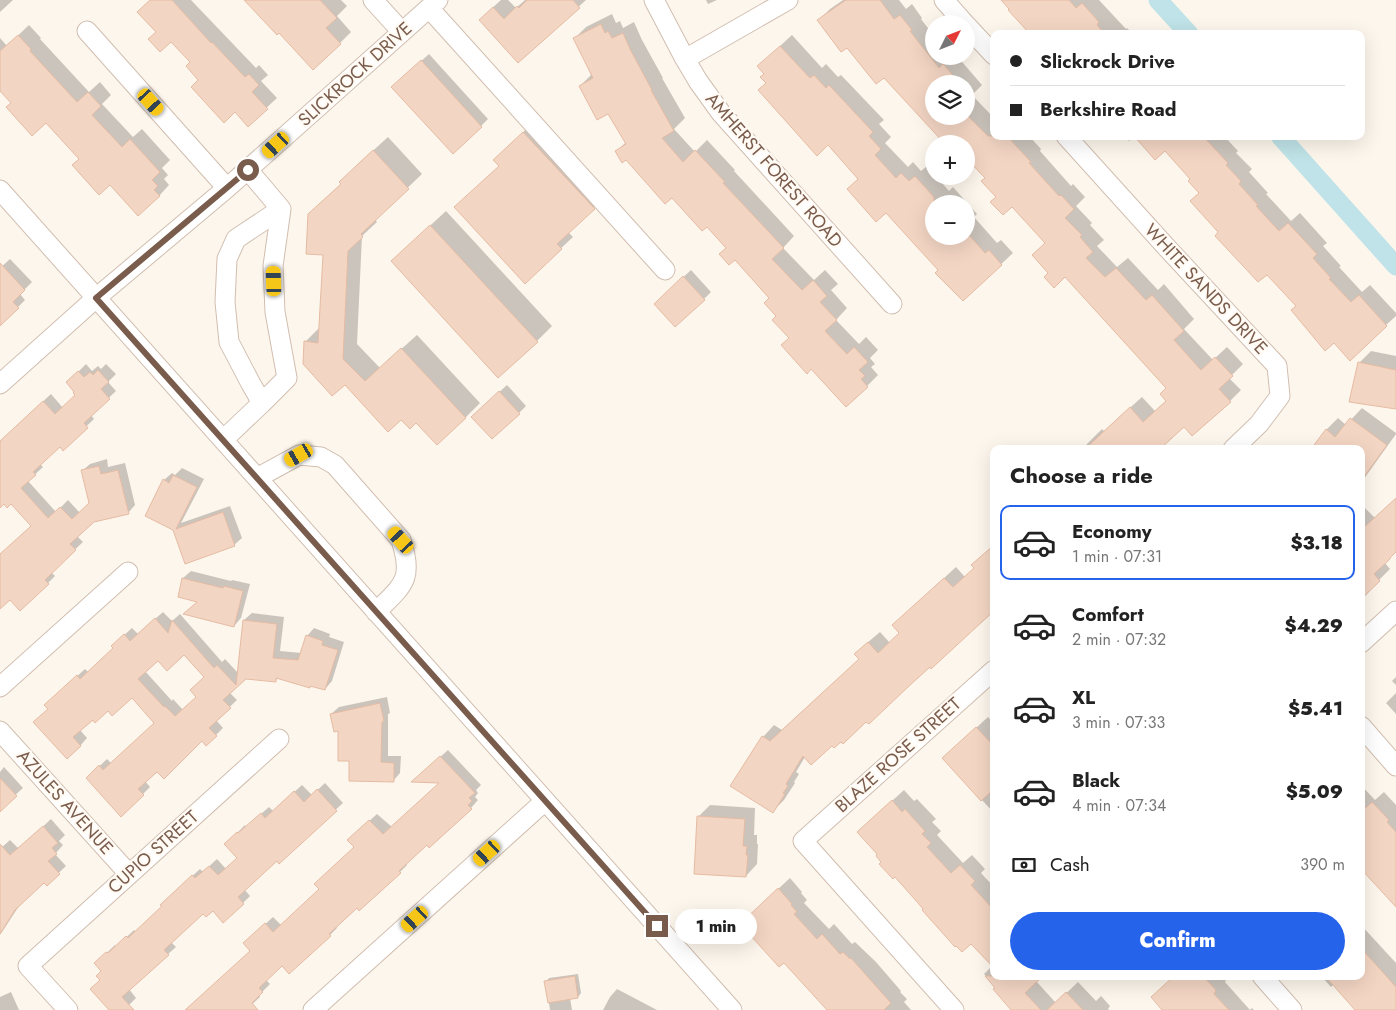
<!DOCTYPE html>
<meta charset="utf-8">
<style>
body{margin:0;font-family:Jost,sans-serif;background:#f6f6f6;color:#222;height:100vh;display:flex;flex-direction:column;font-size:19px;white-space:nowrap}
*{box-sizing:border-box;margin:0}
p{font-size:16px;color:#767676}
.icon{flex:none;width:28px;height:28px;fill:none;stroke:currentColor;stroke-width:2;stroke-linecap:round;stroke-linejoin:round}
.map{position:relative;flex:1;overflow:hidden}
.side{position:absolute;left:990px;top:445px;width:375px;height:535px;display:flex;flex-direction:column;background:#fff;border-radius:10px;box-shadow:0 5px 20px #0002}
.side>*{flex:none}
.top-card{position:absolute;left:990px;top:30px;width:375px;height:110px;border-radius:10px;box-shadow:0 5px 20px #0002;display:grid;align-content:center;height:110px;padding:0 20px;background:#fff}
.needle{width:32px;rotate:48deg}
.tools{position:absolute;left:925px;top:15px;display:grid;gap:10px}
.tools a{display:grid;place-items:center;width:50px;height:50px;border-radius:50%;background:#fff;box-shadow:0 5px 20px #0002;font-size:25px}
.end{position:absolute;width:22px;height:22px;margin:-11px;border:6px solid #7a5c4d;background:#fff;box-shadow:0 0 0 2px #fff}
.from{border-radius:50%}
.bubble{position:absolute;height:35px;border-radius:18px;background:#fff;box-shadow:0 5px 20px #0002;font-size:16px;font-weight:800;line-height:35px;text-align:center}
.car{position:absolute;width:15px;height:30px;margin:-15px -8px;border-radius:6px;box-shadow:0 0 4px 1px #0007;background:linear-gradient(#f5c518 24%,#345 0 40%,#f5c518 0 76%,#345 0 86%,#f5c518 0)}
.top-card b{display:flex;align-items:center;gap:18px;height:48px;font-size:19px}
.top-card b+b{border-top:1px solid #e0e0e0}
.top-card i{width:12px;height:12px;background:#222}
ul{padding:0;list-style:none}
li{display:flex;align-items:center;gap:15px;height:75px;margin:0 10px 8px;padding:0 10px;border:2px solid transparent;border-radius:10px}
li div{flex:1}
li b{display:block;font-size:19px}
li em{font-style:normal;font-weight:800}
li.on{border-color:#2563eb}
li>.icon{width:45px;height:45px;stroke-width:1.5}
h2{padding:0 20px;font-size:22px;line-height:60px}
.pay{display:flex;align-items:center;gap:12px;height:55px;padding:0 20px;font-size:19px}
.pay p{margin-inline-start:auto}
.primary-button{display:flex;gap:10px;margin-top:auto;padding:10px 20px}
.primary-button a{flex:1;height:58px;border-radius:30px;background:#2563eb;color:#fff;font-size:20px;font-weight:800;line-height:58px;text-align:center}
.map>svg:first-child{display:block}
</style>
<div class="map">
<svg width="1396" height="1010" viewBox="0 0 1396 1010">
<rect width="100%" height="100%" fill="#fdf6ec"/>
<path fill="#0003" fill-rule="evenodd" d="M0,0H13L0,12Z
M150,0H191L256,68L259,65L268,75L261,81L277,98L248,125L236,111L200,79L191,62L171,40L157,32Z
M245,0H341L347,6L337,16L351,32L340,43L279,31Z
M501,0H508L516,8L525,0H586L518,62L491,9Z
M706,0H717L708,4Z
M843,0H899L906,9L912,4L922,18L921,19L934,36V56H950V57L957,56L982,85L972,95L994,118V136H1029L1041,149L1040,151L1071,186L1073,184L1085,197L1076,206L1092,223L1090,225L1104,240L1097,246L1117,267L1128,258L1158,290L1164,284L1194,319L1184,329L1213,360L1227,347L1243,364L1229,378L1241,390L1230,401L1184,425L1160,447L1162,449H1082L1102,429L1104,431L1142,397L1155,411L1167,400L1168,388L1065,276L1050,273L1046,243L1012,205L997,197L966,144L848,46L819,20L830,9ZM934,84H966V116H934Z
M1003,0H1099L1126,29L1127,28L1133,34H1032Z
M612,14L616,23L620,21L623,28L634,22L642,40L663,78H662L685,118L674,129L695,152L707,140L735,170L734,171L794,236L783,248L814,280L825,270L838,284L831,290L847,308L836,320L859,344L866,337L878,350L870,358L875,364L871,367L878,375L867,386L790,337L778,316L771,298L735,259L727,247L707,225L617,151L626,142L608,112L580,86L591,75L575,38L586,27Z
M29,25L41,38L40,39L89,92L100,82L111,95L102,104L133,137L142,129L170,160L162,168L168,175L164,179L169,185L159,196L110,183L81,159L46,121L12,102L0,89V38L7,46Z
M792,35L822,68L826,64L838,77L841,75L884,120L879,124L891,137L885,143L908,167L913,162L921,171L927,166L934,174V176H936L949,191L953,187L977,214L974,217L997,243L1001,240L1013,253L963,300L940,270L828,143L767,83L765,73L770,55ZM934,204H966V236H934Z
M429,54L488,119L481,126L400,80Z
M535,121L605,197L568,232L573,237L525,282L500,166L506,148Z
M1124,136H1134L1129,141Z
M1136,136H1224L1238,151L1236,153L1252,169L1249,172L1268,193L1266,194L1291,221L1300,213L1327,243L1323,246L1341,266L1339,267L1362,292L1370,285L1396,313V316L1386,325L1334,341L1297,306L1267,273L1220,232L1192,179L1165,149Z
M388,137L422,174L375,219L377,222L362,236L357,344L380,368L417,335L480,403L465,418L417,421L305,342L320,327L324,253L309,214L342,183L355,167Z
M446,211L552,326L537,341L408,246Z
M10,259L32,282L20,294L25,300L18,307L0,313V268Z
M691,270L711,292L704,299L663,296Z
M1371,351L1396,356V408L1360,362Z
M86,364L92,371L98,366L101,369L106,364L116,374L108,382L116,391L91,415L94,419L63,449L60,446L40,464L43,467L28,481L56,512L68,500L80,513L90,503L82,471L90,464L107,459L108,467L125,463L135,505L128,513L94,521L77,536L83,542L51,572L55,576L48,583L10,598L0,607V555L32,525L11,502L0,499V454L10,432L51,394L63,408L77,395L75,375Z
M507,385L526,406L519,413L480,410Z
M1362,408L1396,433V434L1361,483V449L1315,446L1327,429L1338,418L1346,425Z
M182,468L204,479L181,523L230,506L242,538L234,545L174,530L164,480L172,473L175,475Z
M1396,499V552L1385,563L1390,569L1369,590L1370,591L1361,600V504L1375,518Z
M984,554L930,666L867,720L841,740L805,757L796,772L799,774L794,782L795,783L784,800L773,811L763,737L774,725L782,730L860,659L867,643L880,632L890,643L900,633L905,614L956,567L965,577L975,568Z
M191,571L231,581L232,580L250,584L241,618L234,626L199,601L183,578Z
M163,612L172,621L180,614L222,662L225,659L238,673L244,620L252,613L284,617L280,651L302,653L307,636L314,628L330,634L329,637L344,642L332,681L325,689L312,685L309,687L279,677L275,681L246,678L230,693L237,700L216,720L223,728L207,744L202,740L158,770L145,781L150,787L143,794L87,778L107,759L111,763L155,723L132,696L93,718L80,730L87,738L80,746L49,708L53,698L85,669L88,672L114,648L112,646L132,628L138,634ZM185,653L206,677L197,697L183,710L173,699L172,701L145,671L158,659Z
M1396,677V685L1392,681Z
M1396,693V714L1386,703Z
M387,697L390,713L388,714V756H401L400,773L393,781L350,760L340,729L331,714L339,707Z
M988,717L994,723V813L943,758Z
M448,750L481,785L476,790L478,793L475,797L478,800L471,808L429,846L427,844L406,863L407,865L400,872L336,926L337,928L330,935L282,965L266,980L270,984L259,995L260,997L246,1010H186L251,951L252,936L273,917L281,925L320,889L355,846L356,833L377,814L392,827L441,782L420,775Z
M4,767L23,788L0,809V772Z
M325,783L343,803L279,862L277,859L244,889L250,896L243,903L203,912L171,942L176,947L129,989L136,998L124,1010H111L101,980L102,971L96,963L115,945L116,947L134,930L136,932L163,906L169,897L200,869L203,872L217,859L226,869L239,857L226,844L245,825L246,827L269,807L273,811L302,785L312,795Z
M1361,785L1375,800L1384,792L1396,805V905L1361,867Z
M904,790L914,801L917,799L936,819L932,822L941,831L937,835L963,863L972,855L985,869L981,873L994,887V976L1036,981L1056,1003L1078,982L1096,1001L1101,996L1110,1006L1108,1009L1109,1010H1013L996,988L984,974L993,965L971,942L924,909L882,862L879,854L870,821Z
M710,805L755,808L754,835H757V844H758L757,864L746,876L698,817Z
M51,819L65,835L59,841L63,845L55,854L66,866L47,884L44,881L21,903L0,935V849L10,840L19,849Z
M790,878L802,892L801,893L807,900L804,903L829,929L834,924L852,944L855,942L876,962L901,991L900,992L907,999L904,1002L911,1010H828L753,912Z
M1361,925L1396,963V1010H1357L1334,984L1331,987L1321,976H1361Z
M578,974L581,993L578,997L570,998L572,1010H550L546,982L549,978Z
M1175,976H1225L1227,978L1225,982L1250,1010L1252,1008L1254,1010H1164Z
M617,989L657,1010H603L610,997Z
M11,992L19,1010H0V996V997Z"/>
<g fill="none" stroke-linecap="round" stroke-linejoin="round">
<path stroke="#bfe3e8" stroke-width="19" d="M1158,0L1189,34
M1280,136L1396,266"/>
</g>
<path fill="#f3d5c3" stroke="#e6bba3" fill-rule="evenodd" d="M150,0H172L211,43L212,42L245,77L249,74L259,85L252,92L268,109L248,127L235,112L224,123L191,87L198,80L186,66L190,62L171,42L160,52L148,39L156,32L137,12Z
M244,0H320L337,18L326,28L341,44L313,70L279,33L277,35Z
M527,0H573L580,8L518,63L479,20L493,7L504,19L517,6L519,8Z
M846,0H880L894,19L900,15L912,30L910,31L939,68L943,64L961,84H934V116H968L988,136H1007L1031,162L1029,163L1059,196L1061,195L1074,209L1065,218L1082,235L1080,237L1093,252L1086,258L1105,277L1116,268L1146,300L1152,295L1184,331L1174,340L1201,370L1215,357L1233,376L1219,389L1231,402L1192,436L1184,427L1160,449H1085L1130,407L1143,422L1166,401L1160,394L1166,388L1065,277L1054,288L1044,277L1048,273L1032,255L1045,243L1012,207L1003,215L990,202L996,197L981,181L985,178L966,158V144H945L884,78L876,84L847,48L841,52L817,20Z
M1001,0H1069L1076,8L1082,3L1099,22L1097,25L1105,34H1030L1008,10L1009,9Z
M601,24L605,33L608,31L612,38L623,33L631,51L652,90H651L674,131L662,138L683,162L695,150L725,182L723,183L784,248L772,259L802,290L813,280L827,296L820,302L837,320L825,331L847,354L854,347L868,362L859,370L865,376L861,379L868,387L846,407L811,369L807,374L781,345L789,338L772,320L776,316L764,303L769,298L735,260L729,265L719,254L726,248L707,227L702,231L672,198L665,204L626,160L622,163L615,151L626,144L608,114L597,120L579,86L593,78L573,38Z
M18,35L31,49L30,51L77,102L88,92L101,106L92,115L122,147L130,139L160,172L152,180L158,186L154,190L160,196L138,216L110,185L99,195L72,165L79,159L46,123L32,136L6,107L11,103L0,91V51Z
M780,46L810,78L814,75L826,88L829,85L873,132L869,136L881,149L875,155L896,178L901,173L909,181L915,176L934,197V236H970L985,253L989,250L1002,265L963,301L935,273L938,270L886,213L876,222L847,189L858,179L828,145L817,156L758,90L766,83L760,77L764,74L757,66Z
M421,60L482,127L453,154L391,87Z
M523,132L595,209L557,244L562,249L525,284L454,207L499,166L493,160Z
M1134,136H1203L1228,163L1226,165L1241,181L1239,184L1258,205L1256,206L1279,231L1288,223L1317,254L1313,258L1331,278L1329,279L1351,302L1359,295L1387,326L1350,361L1334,343L1325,351L1291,310L1296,306L1267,275L1258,282L1215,236L1218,232L1190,201L1199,193L1188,181L1190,179L1165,151L1155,160Z
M373,150L409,189L361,234L363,237L348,251L343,359L365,381L401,348L466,418L437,445L416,423L410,429L401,420L388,432L345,385L332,396L303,364L304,341L318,343L323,255L306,254L308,214L341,184L339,182Z
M430,225L538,342L498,378L391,261Z
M0,263L25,290L13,302L19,308L0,326Z
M683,276L705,300L675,327L654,304Z
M1358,362L1396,370V409L1349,402Z
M98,370L109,382L101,389L110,399L84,423L88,428L63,451L60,447L33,472L36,475L21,488L48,518L60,507L72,519L89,503L81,470L99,466L101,474L118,470L129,514L94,522L70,544L76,550L45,580L49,584L20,611L10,600L0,609V554L31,526L11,504L7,508L4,504L0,508V441L43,401L55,414L75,395L73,393L74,392L66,382L78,371L84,377L90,372L93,375Z
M499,391L520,414L492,439L471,417Z
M1350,418L1387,445L1361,481V449H1311L1326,429L1335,437Z
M173,475L197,487L176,529L223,512L235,546L185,564L173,530L145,516L163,479L169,483Z
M1396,498V552L1390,558V559L1374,574L1380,581L1361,599V530Z
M994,545V611L983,621L931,669L930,667L908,687L869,724L866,722L843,744L841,742L834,748L832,746L811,765L803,756L786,784L788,786L783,793L785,794L773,813L730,786L762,736L770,741L859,659L854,654L868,642L878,653L899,633L892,625L944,578L953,587L974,568L971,565Z
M182,578L223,588L224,586L243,591L234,627L183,614L197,602L178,597Z
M155,618L168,633L172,620L214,668L217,665L236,685L243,620L277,624L273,658L298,660L306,635L323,641L322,645L338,650L325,690L310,686V688L276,678V682L246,679L223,700L231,708L209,728L217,736L206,746L202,741L164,779L157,772L138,789L144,795L121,817L86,778L99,765L103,770L154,723L132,698L112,716L108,711L95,723L93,720L73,737L81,746L67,759L33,722L48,709L44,705L77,675L80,679L113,648L111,646L124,634L130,641ZM184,655L204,677L190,690L196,697L175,716L165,706L164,707L138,679L158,661L167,671Z
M380,703L384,721L382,722L381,762L394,763V782L349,781V761H338V731L334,732L330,714Z
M976,727L994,746V789L981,801L942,758Z
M440,756L475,793L469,798L472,801L468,805L472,809L429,848L427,845L399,871L401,873L359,911L357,908L329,934L331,936L289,974L282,966L259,988L263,992L252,1003L258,1010H185L250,951L243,943L265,923L273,932L319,889L314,884L354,847L347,840L369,820L383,834L439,783L411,782Z
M0,778L17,796L0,812Z
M317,789L337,811L279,864L277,861L238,897L244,904L223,923L213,911L206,917L203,914L164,950L169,955L122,997L134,1010H109L90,989L100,980L96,976L101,971L94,963L106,952L108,953L126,936L128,938L162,906L160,905L192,875L195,878L209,866L218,875L237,858L224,844L237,832L238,833L261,813L265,818L294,791L304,802Z
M892,800L902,812L905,809L925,831L922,834L931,843L927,847L951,873L960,865L975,881L971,885L994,910V968L971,944L962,952L956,946L955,947L922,910L923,909L918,903L895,877L893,879L879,864L881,862L876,856L877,854L857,832Z
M1372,802L1389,820L1387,822L1396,832V907L1361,869V812Z
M697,816L745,819L743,846H747L746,855H748L746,877L694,874Z
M43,826L58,843L52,848L57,854L48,861L60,874L47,886L44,883L15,910L0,934V844L10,855Z
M778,888L792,904L791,905L797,912L794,914L817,939L822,934L840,954L843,952L850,959L851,958L891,1003L884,1010H827L784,963L779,967L740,924Z
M1361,948L1396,987V1010H1355L1325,976H1361Z
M575,976L578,998L548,1003L544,981Z
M985,976H1043L1025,993L1041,1010H1011L993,989L995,988Z
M1174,976H1203L1216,990L1214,994L1229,1010H1162L1151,997Z
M1066,992L1083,1010H1047Z"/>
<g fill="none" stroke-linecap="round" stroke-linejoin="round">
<defs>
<path id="minor" d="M373,0L402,32
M654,0L685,59L698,81L721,113L892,304
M944,0L965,24
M429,8L665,270
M966,25L994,55
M87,31L227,188
M685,59L788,0
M1066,136L1169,250L1277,366L1280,396L1259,424L1233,449
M248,170L281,209L273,266L275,312L287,378L262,403
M0,190L732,1010
M0,384L96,298L227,188L438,0
M223,440L262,403L251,384L229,342L225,302L227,259L236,239L281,209
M257,478L299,455L321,457L335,465L401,540C414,580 403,585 376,612
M1361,643L1396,611
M0,687L128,572
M1361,726L1396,766
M0,731L129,874
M1262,976L1292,1010
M68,1010L28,966L279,739
M313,1010L545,801
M954,1010L803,841L994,670"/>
</defs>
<use href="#minor" stroke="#d1beb0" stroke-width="21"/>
<use href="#minor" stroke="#fff" stroke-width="19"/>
</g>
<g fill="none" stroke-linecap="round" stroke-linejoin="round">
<path stroke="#7a5c4d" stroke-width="6" d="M248,170L96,298L657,926"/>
</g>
<g text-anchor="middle" stroke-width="4.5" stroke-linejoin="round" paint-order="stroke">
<g font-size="18" fill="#7a5c4d" stroke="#fffaf3">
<text transform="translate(355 74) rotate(-42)" y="6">SLICKROCK DRIVE</text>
<text transform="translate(774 170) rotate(49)" y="6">AMHERST FOREST ROAD</text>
<text transform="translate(1206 289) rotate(47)" y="6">WHITE SANDS DRIVE</text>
<text transform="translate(898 755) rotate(-42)" y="6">BLAZE ROSE STREET</text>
<text transform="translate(65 802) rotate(48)" y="6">AZULES AVENUE</text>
<text transform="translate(153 852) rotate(-42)" y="6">CUPIO STREET</text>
</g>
</g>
</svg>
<div class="tools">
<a><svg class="needle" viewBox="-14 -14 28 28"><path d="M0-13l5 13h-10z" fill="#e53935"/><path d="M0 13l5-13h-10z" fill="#767676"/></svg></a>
<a><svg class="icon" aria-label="layers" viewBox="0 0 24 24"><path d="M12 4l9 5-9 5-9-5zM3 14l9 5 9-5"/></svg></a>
<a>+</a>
<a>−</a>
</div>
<i class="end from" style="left:248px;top:170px"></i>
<i class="end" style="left:657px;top:926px"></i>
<div class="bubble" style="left:675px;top:909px;width:82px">1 min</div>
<i class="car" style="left:151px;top:102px;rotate:138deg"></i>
<i class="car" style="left:276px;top:145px;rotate:228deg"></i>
<i class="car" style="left:274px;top:281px;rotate:358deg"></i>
<i class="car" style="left:299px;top:455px;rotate:240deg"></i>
<i class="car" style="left:401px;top:540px;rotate:318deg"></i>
<i class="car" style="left:487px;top:853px;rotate:228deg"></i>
<i class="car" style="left:415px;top:919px;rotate:228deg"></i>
<div class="top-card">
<b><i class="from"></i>Slickrock Drive</b>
<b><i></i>Berkshire Road</b>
</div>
<section class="side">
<h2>Choose a ride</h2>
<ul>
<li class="on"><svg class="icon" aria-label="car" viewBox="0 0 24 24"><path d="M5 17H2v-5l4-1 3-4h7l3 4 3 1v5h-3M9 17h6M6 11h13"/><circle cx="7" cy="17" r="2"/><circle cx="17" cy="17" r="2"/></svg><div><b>Economy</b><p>1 min · 07:31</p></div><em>$3.18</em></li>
<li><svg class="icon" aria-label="car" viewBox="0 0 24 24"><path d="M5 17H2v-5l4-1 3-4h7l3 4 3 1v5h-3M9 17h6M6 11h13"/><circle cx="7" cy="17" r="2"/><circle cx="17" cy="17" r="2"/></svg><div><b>Comfort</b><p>2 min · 07:32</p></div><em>$4.29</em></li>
<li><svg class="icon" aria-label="car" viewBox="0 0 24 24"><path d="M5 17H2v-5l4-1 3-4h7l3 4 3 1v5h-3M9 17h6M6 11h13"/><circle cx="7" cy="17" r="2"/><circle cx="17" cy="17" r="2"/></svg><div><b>XL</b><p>3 min · 07:33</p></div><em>$5.41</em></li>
<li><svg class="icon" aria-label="car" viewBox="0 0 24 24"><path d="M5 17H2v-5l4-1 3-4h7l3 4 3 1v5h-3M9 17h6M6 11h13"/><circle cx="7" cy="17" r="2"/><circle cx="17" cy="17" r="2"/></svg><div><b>Black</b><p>4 min · 07:34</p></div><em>$5.09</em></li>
</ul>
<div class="pay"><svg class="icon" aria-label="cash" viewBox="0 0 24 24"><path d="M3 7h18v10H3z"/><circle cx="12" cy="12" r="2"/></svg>Cash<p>390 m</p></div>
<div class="primary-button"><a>Confirm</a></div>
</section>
</div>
